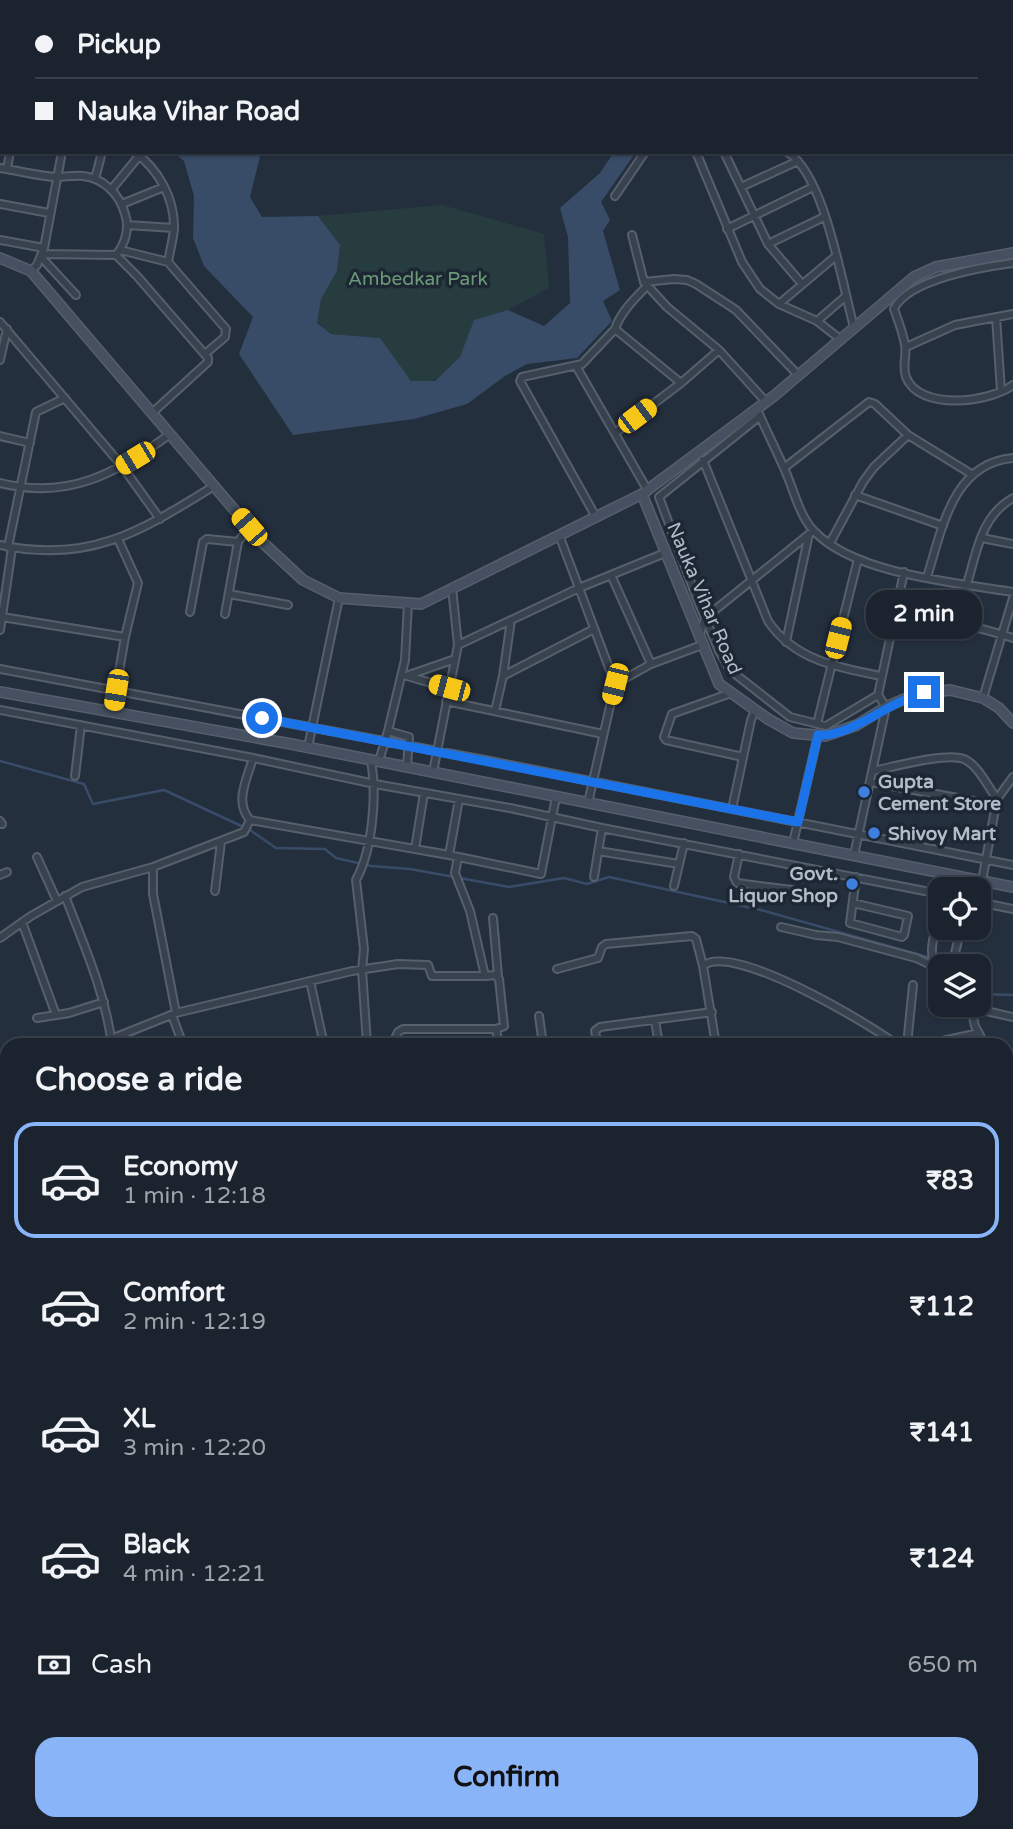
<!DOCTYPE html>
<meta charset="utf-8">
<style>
body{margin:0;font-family:"Varela Round",sans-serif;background:#282f3a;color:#f1f3f6;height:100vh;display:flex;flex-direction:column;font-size:26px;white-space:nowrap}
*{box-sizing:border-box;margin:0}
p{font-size:23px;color:#a0a4aa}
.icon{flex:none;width:38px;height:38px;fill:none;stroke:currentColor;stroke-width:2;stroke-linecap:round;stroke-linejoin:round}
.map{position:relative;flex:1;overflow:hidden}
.side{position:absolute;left:0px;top:1038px;width:1013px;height:793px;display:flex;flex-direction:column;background:#1b232e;border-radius:21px 21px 0 0;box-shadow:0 2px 5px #0004,0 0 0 2px #39404a}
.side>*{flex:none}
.banner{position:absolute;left:0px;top:0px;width:1013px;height:154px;box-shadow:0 2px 5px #0004,0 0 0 2px #39404a;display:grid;align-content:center;height:154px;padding:0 35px;background:#1b232e}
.fabs{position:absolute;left:928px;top:877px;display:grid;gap:14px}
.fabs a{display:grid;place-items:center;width:63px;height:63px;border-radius:14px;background:#1b232e;box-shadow:0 2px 5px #0004,0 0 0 2px #39404a;font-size:35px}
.end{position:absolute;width:32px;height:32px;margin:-16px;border:9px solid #1a73e8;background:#fff;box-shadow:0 0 0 4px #fff}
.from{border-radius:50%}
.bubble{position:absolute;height:49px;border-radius:21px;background:#1b232e;box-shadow:0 2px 5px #0004,0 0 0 2px #39404a;font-size:23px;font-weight:800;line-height:49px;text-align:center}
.car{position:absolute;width:21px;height:42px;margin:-21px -10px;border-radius:9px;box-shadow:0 0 5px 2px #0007;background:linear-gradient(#f5c518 24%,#345 0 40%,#f5c518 0 76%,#345 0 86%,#f5c518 0)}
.banner b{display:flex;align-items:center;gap:24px;height:66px;font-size:26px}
.banner b+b{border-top:2px solid #39404a}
.banner i{width:18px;height:18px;background:#f1f3f6}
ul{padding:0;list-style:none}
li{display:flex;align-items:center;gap:21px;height:116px;margin:0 14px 10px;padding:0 21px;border:4px solid transparent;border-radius:21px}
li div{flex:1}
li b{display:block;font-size:26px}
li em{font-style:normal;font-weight:800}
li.active{border-color:#8ab4f8}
li>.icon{width:63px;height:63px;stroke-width:1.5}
h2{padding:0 35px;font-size:32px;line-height:84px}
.pay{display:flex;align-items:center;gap:18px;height:77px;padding:0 35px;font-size:26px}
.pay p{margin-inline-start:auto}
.cta{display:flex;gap:14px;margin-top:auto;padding:14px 35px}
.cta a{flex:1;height:80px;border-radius:21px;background:#8ab4f8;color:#111;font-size:28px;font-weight:800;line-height:80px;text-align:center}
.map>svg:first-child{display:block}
</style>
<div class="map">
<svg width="1013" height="1829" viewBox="0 0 1013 1829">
<rect width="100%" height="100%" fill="#242f3e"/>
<path fill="#263c3f" d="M442,205L544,234L549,288L508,310L474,320C470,331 467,345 461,356C457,362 451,367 446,371C414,402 393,366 380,338L331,334L317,322L321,299L337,271L340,245L318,216Z"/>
<path fill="#394c67" d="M173,152H261L250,197L262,217L318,216L340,245L337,271L321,299L317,323L331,334L380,338L411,381H435L460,357L474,320L508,310L544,326L570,303L568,237L560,208L600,173L614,152H636L601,202L610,220L603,231L620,290L603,301L612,321L577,358L527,364L505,376L467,404L414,419L293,435L239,354L253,317L204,266L193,238L194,196L184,161Z"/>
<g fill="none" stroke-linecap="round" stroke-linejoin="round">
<path stroke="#394c67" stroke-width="2.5" d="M0,761L84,784L93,804L164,790L250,830L276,848L325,849L336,858L371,866L410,869L509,887L564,878L587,884L609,877L761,910L931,958
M978,994L1013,995"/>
<defs>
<path id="street" d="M0,26L2,27
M0,57H2
M0,112H2
M134,152C158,168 175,199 174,229C173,239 170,251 168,262
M696,152L742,262L760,289L779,304L817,321L840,339
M724,152L768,244L802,284
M787,152C825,174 842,285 854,327
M0,168L7,169L10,152
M7,169C23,172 39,176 56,177C65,177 74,175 83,176C104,178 120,195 125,214C130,228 125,244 116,255
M95,179L102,152
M741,187L798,161
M111,190L139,156
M615,196L645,152
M0,204L49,213
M122,204L164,187
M127,225L174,228
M727,229L813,187
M632,235L644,282L667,307L719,350L766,402
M0,240L44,248
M768,244L824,217
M120,250L168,262L226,329L225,337L205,354
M42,254L116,255L137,276L208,358V362L152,413
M41,257L76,295
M1013,263C983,267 908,279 894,309C898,320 903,333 905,345C907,355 902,366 906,377C919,411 989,403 1013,385
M31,271L37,265L44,248L62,152
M644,282L674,279L687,280L696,284L736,310L799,376
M779,304L836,256
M996,317L1001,391
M817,321L846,296
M0,322L122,466L160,519
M615,329L681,383
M906,347L955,325L1013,314
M0,360L7,329
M576,366L648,491
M759,414C767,432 776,450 784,468C793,487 799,516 814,531C854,574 957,583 1013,592
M760,416L659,497L697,599L719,651L730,670L790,717L826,726L878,695L904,572
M615,433L681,383L719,350
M0,436L30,443
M703,460L768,621C794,660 839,668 881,676
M784,468L869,402L875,404L908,435L973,475
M0,483C68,500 116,474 170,434
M855,495L943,526
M596,517L520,381L522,377L582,364L615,329C620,313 635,298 647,286
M559,535L579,588L665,553
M982,538L1013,544
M830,543L863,482L874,467L908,435
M0,545C90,564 141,531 214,486
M8,547L36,412L65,398
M611,575L651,664
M927,577C942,530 952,463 1013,458
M967,584C977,551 981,516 1013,498
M229,594L288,605
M190,612L203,542L207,539L238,542L249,527
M225,614L238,542
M2,617L125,637
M0,630L12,548
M889,636C942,618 961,622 1013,638
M699,637L705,618L813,531
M786,642L809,534
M458,645L579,588L615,684L588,803
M0,669L490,761L1013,865
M406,676L455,659
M407,676L449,688
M503,676L594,629
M615,684L651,664L702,645
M731,693L672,714L664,737L666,740L743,757
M983,698L1013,598
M446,701L603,734
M0,710L253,758L375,784L510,808L602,828L940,894
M495,711L503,676L511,620
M112,712L125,637L138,583L118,539
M817,724L858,559
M388,731L405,660L408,603
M308,747L339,598
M379,761L388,731L409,737L407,767
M873,771C893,767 949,751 966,760C979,767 988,787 997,799
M433,772L458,645L452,588
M75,776L81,725
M870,782L996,805
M732,809L751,720L755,710
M250,820C234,802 247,779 253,758
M0,821L2,824H0
M793,843L818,735
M415,849L424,793
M598,851L679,864
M739,854L734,877L737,883L792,890
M449,855L459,799
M854,855L886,707L878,695
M37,857L57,901
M458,857L455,873L470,911L485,976L495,975L499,979L504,1026L496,1029L499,1045
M153,867V894L176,1013
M0,875L7,872
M594,877L602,828
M982,881L997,799L1013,777
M674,886L684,843
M944,889L948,873
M215,891L221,842
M65,896C84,945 105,992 112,1045
M978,902L1013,909
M853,903L908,916L904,935L902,937L850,923L856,877
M940,911C936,931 924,956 940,972
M493,918L498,976
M22,922L56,1015
M781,927L816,935L838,937L916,958L933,966
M0,938L31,916L82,887L153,867L244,832L250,820L449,855L541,874L556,797
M955,953L961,928
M557,969L598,958L602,947L606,944L692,936L696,939L703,966
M310,981L324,1045
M970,1004L975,1026L985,1045
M972,1004L977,1009L1013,1017
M172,1015L183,1045
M539,1016L543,1045
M37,1018L69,1013L104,1002
M655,1020L659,1045
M111,1039L176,1013L352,971L398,964L428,965L432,976H485
M367,1044L362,970L364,949L356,880C373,849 377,794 371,760
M362,1045H375
M392,1045L398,1032L403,1029H496
M598,1045L595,1031L600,1027L712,1012
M716,1045L703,966C731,941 870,1024 897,1045
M907,1045L913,985
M924,1045L979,1033
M1006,1085L1013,1098
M1006,1160L1013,1157
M1006,1254L1013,1274
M1006,1297L1013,1296
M1006,1325L1013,1323
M0,1355L6,1386
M1006,1453H1013
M1006,1553L1013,1551
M1006,1600L1013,1598
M0,1602L7,1597
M1006,1629L1013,1643
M0,1663L7,1660
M0,1757L7,1754
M1006,1791H1013
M0,1822L3,1829
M37,1824L38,1829
M161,1824L162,1829
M217,1824L218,1829
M854,1824L855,1829
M599,1829L610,1824"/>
<path id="secondary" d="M786,0L790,2
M827,0L831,2
M1012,97H1013
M1012,117L1013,118
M0,258L31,271L260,540L303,580L339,598L421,604L642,494L774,396L914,277L936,267L1013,253
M642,494L719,684L768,719L793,733L825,736L857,725L886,707L916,694L950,690L983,698L999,708L1013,723
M0,692L291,744L1013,887"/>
</defs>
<use href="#street" stroke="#565f6c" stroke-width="10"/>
<use href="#secondary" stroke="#565f6c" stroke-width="12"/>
<use href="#street" stroke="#38414e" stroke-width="6"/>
<use href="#secondary" stroke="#465061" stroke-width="9"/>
</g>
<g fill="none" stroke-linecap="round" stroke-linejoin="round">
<path stroke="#1a73e8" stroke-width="9" d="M262,718L798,822L818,735C849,738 892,700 924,692"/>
</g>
<g fill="#3f7fe0" stroke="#1d2633" stroke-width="2.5">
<circle cx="864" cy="792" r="7"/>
<circle cx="874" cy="833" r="7"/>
<circle cx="852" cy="884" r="7"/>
</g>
<g text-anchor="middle" stroke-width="7" stroke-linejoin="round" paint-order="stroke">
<g font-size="19" fill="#6b9a76" stroke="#1d2633">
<text x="418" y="285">Ambedkar Park</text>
</g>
<g font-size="19" fill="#b4bcc9" stroke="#1d2633">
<text transform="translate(705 598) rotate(67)" y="7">Nauka Vihar Road</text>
</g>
<g font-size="19" font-weight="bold" fill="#b4bcc9" stroke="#1d2633" text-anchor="start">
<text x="878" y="788">Gupta<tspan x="878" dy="22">Cement Store</tspan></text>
<text x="888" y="840">Shivoy Mart</text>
<text x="838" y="880" text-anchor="end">Govt.<tspan x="838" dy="22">Liquor Shop</tspan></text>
</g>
</g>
</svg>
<div class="fabs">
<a><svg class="icon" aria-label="locate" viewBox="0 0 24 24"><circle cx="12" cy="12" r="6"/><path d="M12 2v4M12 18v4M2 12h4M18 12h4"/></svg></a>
<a><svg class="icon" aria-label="layers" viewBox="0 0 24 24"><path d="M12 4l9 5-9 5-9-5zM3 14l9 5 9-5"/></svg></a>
</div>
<i class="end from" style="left:262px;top:718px"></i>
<i class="end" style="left:924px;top:692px"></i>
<div class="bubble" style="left:866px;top:590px;width:116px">2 min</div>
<i class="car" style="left:637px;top:416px;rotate:53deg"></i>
<i class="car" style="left:135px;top:458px;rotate:239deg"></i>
<i class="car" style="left:249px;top:527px;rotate:319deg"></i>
<i class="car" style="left:838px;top:638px;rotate:14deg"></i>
<i class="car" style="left:615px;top:684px;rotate:194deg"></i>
<i class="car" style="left:449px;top:688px;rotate:285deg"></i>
<i class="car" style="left:116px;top:690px;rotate:189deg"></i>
<div class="banner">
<b><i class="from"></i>Pickup</b>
<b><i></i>Nauka Vihar Road</b>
</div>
<section class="side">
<h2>Choose a ride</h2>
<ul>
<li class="active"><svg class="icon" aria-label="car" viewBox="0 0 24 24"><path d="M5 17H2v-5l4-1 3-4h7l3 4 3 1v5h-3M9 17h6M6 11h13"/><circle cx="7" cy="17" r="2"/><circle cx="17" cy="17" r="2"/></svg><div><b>Economy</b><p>1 min · 12:18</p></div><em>₹83</em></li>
<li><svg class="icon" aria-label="car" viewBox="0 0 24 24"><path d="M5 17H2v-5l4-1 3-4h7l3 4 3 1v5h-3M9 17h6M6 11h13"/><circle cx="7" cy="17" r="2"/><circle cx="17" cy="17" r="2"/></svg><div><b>Comfort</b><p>2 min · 12:19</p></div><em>₹112</em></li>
<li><svg class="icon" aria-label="car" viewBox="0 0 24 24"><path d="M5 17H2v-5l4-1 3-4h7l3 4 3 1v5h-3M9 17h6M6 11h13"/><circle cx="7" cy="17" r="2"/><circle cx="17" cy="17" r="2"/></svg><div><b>XL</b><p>3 min · 12:20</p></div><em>₹141</em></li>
<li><svg class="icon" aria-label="car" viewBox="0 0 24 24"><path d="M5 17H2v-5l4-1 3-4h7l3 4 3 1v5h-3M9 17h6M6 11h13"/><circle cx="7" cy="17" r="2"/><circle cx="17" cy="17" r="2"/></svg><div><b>Black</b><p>4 min · 12:21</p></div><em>₹124</em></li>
</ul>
<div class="pay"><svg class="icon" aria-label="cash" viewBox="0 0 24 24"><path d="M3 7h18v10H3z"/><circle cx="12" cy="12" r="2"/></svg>Cash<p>650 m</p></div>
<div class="cta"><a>Confirm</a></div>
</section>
</div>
